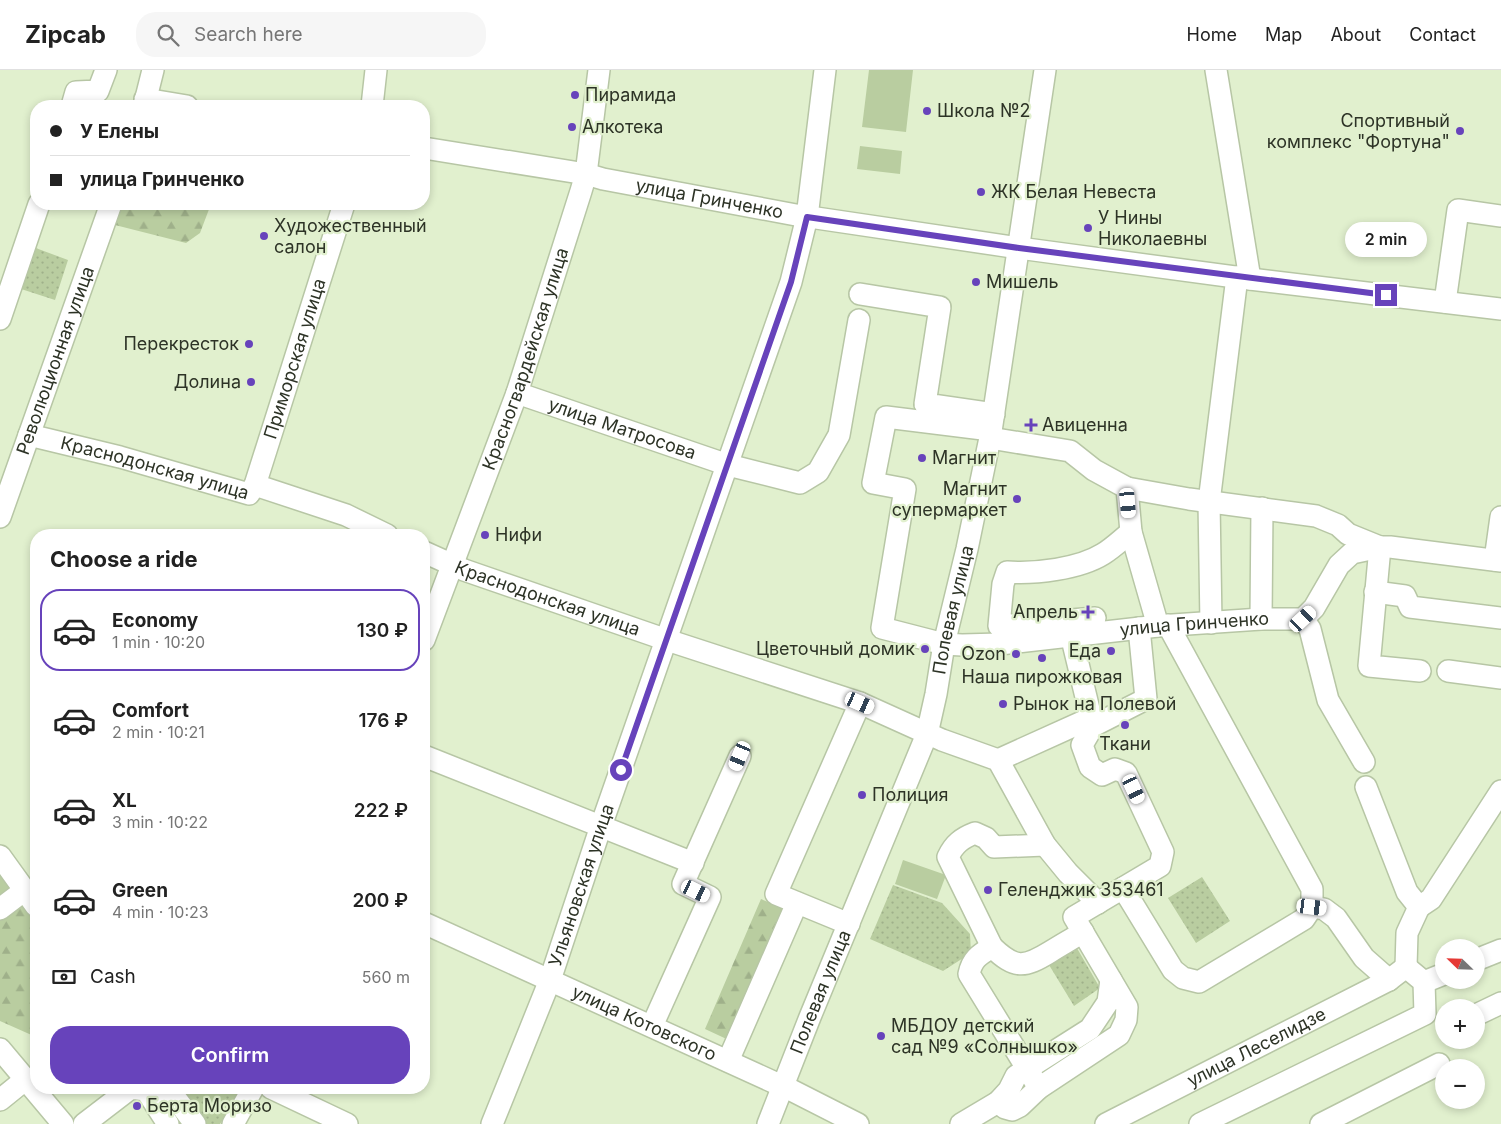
<!DOCTYPE html>
<meta charset="utf-8">
<style>
body{margin:0;font-family:Inter,sans-serif;background:#f6f6f6;color:#222;height:100vh;display:flex;flex-direction:column;font-size:19px;white-space:nowrap}
*{box-sizing:border-box;margin:0}
p{font-size:16px;color:#767676}
.icon{flex:none;width:28px;height:28px;fill:none;stroke:currentColor;stroke-width:2;stroke-linecap:round;stroke-linejoin:round}
.map{position:relative;flex:1;overflow:hidden}
.drawer{position:absolute;left:30px;top:459px;width:400px;height:565px;display:flex;flex-direction:column;background:#fff;border-radius:20px;box-shadow:0 2px 8px #0003}
.drawer>*{flex:none}
.guide{position:absolute;left:30px;top:30px;width:400px;height:110px;border-radius:20px;box-shadow:0 2px 8px #0003;display:grid;align-content:center;height:110px;padding:0 20px;background:#fff}
.needle{width:32px;rotate:293deg}
.controls{position:absolute;left:1435px;top:869px;display:grid;gap:10px}
.controls a{display:grid;place-items:center;width:50px;height:50px;border-radius:50%;background:#fff;box-shadow:0 2px 8px #0003;font-size:25px}
.end{position:absolute;width:22px;height:22px;margin:-11px;border:6px solid #6743bb;background:#fff;box-shadow:0 0 0 2px #fff}
.from{border-radius:50%}
.bubble{position:absolute;height:35px;border-radius:18px;background:#fff;box-shadow:0 2px 8px #0003;font-size:16px;font-weight:600;line-height:35px;text-align:center}
.car{position:absolute;width:15px;height:30px;margin:-15px -8px;border-radius:6px;box-shadow:0 0 4px 1px #0007;background:linear-gradient(#fff 24%,#345 0 40%,#fff 0 76%,#345 0 86%,#fff 0)}
.guide b{display:flex;align-items:center;gap:18px;height:48px;font-size:19px}
.guide b+b{border-top:1px solid #e0e0e0}
.guide i{width:12px;height:12px;background:#222}
ul{padding:0;list-style:none}
li{display:flex;align-items:center;gap:15px;height:82px;margin:0 10px 8px;padding:0 10px;border:2px solid transparent;border-radius:20px}
li div{flex:1}
li b{display:block;font-size:19px}
li em{font-style:normal;font-weight:600}
li.active{border-color:#6743bb}
li>.icon{width:45px;height:45px;stroke-width:1.5}
h2{padding:0 20px;font-size:22px;line-height:60px}
.pay{display:flex;align-items:center;gap:12px;height:55px;padding:0 20px;font-size:19px}
.pay p{margin-inline-start:auto}
.button{display:flex;gap:10px;margin-top:auto;padding:10px 20px}
.button a{flex:1;height:58px;border-radius:20px;background:#6743bb;color:#fff;font-size:20px;font-weight:600;line-height:58px;text-align:center}
header{display:flex;align-items:center;gap:30px;box-sizing:border-box;height:70px;padding:0 25px;background:#fff;border-bottom:1px solid #e0e0e0}
header strong{font-size:24px}
nav{display:flex;gap:28px;margin-inline-start:auto;font-size:18px}
.search{width:350px;height:45px;background:#f6f6f6;display:flex;align-items:center;gap:12px;box-sizing:border-box;padding:0 18px;border-radius:20px;color:#767676;font-size:19px}
.map>svg:first-child{display:block}
</style>
<header>
<strong>Zipcab</strong>
<div class="search"><svg class="icon" aria-label="search" viewBox="0 0 24 24"><circle cx="10" cy="10" r="6"/><path d="M15 15l6 6"/></svg>Search here</div>
<nav><a>Home</a><a>Map</a><a>About</a><a>Contact</a></nav>
</header>
<div class="map">
<svg width="1501" height="1054" viewBox="0 0 1501 1054">
<defs>
<pattern id="grass-dots" width="8" height="8" patternUnits="userSpaceOnUse" patternTransform="scale(1.25)"><rect width="8" height="8" fill="#b9cda0"/><path d="M2 2h.1M6 6h.1" fill="none" stroke="#9fb08a" stroke-width="1.8" stroke-linecap="round"/></pattern>
<pattern id="forest-firs" width="22" height="20" patternUnits="userSpaceOnUse" patternTransform="scale(1.25)"><rect width="22" height="20" fill="#b9cda0"/><path d="M5 1l3.5 6h-7zM16 11l3.5 6h-7z" fill="#9fb08a"/></pattern>
</defs>
<rect width="100%" height="100%" fill="#e1f0ce"/>
<path fill="url(#grass-dots)" d="M33,177L68,190L55,230L18,218Z
M1202,807L1230,851L1196,873L1168,828Z
M893,815L942,833L970,864L971,883L943,901L870,869Z
M1074,873L1100,918L1074,936L1046,890Z
M176,1018H244L220,1054H204Z"/>
<path fill="url(#forest-firs)" d="M122,134H211L200,163L186,173L115,155Z
M0,782L36,827V967L0,951Z
M761,829L789,841L733,972L705,959Z"/>
<path fill="#b9cda0" d="M869,0H913L906,62L862,57Z
M860,76L902,81L900,104L857,99Z
M903,790L946,805L937,829L895,814Z"/>
<g fill="none" stroke-linecap="round" stroke-linejoin="round">
<defs>
<g id="minor">
<path d="M1216,0L1250,209"/>
<path d="M145,29L187,36"/>
<path d="M72,36L76,22L98,21L106,0"/>
<path d="M144,36L153,0"/>
<path d="M372,36L376,0"/>
<path id="s1" d="M424,78L586,104L603,109L796,145L1019,178L1250,209L1501,239"/>
<path d="M860,224L940,237L925,334L994,344"/>
<path d="M1445,232L1458,140L1501,146"/>
<path d="M0,249L39,134"/>
<path id="s2" d="M517,323L728,395L800,413L818,402L839,365L859,250"/>
<path id="s3" d="M991,360L886,347L873,413L905,419L882,558L944,574L962,575L1000,574L1158,556L1261,549H1303L1314,538L1339,495L1352,483L1380,477H1390L1501,491"/>
<path id="s4" d="M29,365L120,387L249,424L255,415L344,134"/>
<path d="M990,368L1070,381L1094,400L1127,418L1131,462L1158,556"/>
<path d="M255,415L346,445L387,465"/>
<path d="M1127,418L1189,429L1316,446L1338,455L1348,464L1380,477L1369,596L1420,601"/>
<path id="s5" d="M0,447L111,134"/>
<path id="s6" d="M424,482L464,500L667,570L860,633L942,670L998,690L1045,775L1068,803L1098,833"/>
<path d="M1495,490L1501,447"/>
<path d="M1375,522L1405,526L1410,537L1501,548"/>
<path d="M1095,548L999,556L1003,514L1007,502C1035,504 1079,499 1103,484C1113,478 1122,469 1131,462"/>
<path d="M1261,549L1262,438"/>
<path d="M1303,549L1310,559L1328,630L1364,692"/>
<path d="M1211,553L1209,432L1237,207"/>
<path d="M1073,565L1072,569L1093,656L1146,629L1139,558"/>
<path id="s7" d="M424,570L517,323L581,121L586,104L599,0"/>
<path d="M1448,601L1501,608"/>
<path d="M1093,656L1082,675L1090,697L1102,705L1115,699L1126,703L1163,782L1160,796L1123,818"/>
<path d="M424,686L693,793"/>
<path d="M998,690L1091,648"/>
<path d="M1366,717L1407,822L1419,837"/>
<path d="M0,786L36,836"/>
<path d="M1312,837L1324,839L1336,848L1364,888L1389,910"/>
<path d="M1419,837L1431,829L1501,721"/>
<path d="M0,839L25,820"/>
<path id="s8" d="M424,853L793,1021L858,1054"/>
<path d="M849,854L776,824L860,633"/>
<path d="M992,877L948,787C954,774 962,768 975,763L986,768L994,777L1045,775"/>
<path d="M1476,890L1501,880"/>
<path d="M1406,897L1407,863L1419,837"/>
<path d="M1424,912L1444,904"/>
<path d="M1476,945L1501,933"/>
<path d="M652,956L710,827L683,814L740,686"/>
<path d="M0,979L63,1054"/>
<path d="M728,991L797,833"/>
<path d="M168,1018L195,1054"/>
<path d="M271,1018L347,1054"/>
<path d="M1039,1018L969,904C972,889 979,885 992,877C1015,899 1024,898 1050,882C1061,875 1072,869 1083,862"/>
<path d="M0,1030L26,1009"/>
<path d="M998,1032L1005,1038L1012,1040L1020,1036L1039,1018L1119,965L1126,950L1127,937L1074,847L1123,818L1173,900L1183,908L1199,912L1304,849L1312,837V819L1168,555"/>
<path d="M84,1054L131,1018L146,1020L168,1054"/>
<path d="M233,1054L253,1018"/>
<path id="s9" d="M492,1054L550,910L601,756L791,212L807,147L825,0"/>
<path id="s10" d="M768,1054L810,947L927,664L936,624L944,574L967,479L990,368L1045,0"/>
<path d="M961,1054L998,1032L1009,1020L1016,1006L1090,959L1108,932L1111,910"/>
<path id="s11" d="M1106,1054L1389,910L1406,897"/>
<path d="M1200,1054L1425,944L1424,912L1406,897"/>
<path d="M1321,1054L1439,994"/>
</g>
</defs>
<use href="#minor" stroke="#b7c6a5" stroke-width="24"/>
<use href="#minor" stroke="#fff" stroke-width="21"/>
</g>
<g fill="none" stroke-linecap="round" stroke-linejoin="round">
<path stroke="#6743bb" stroke-width="6" d="M621,700L791,212L807,147L1019,178L1386,225"/>
</g>
<g fill="#6743bb" stroke="#e1f0ce" stroke-width="2">
<circle cx="575" cy="25" r="5"/>
<circle cx="927" cy="41" r="5"/>
<circle cx="572" cy="57" r="5"/>
<circle cx="1460" cy="61" r="5"/>
<circle cx="981" cy="122" r="5"/>
<circle cx="1088" cy="158" r="5"/>
<circle cx="264" cy="166" r="5"/>
<circle cx="976" cy="212" r="5"/>
<circle cx="249" cy="274" r="5"/>
<circle cx="251" cy="312" r="5"/>
<path d="M1028.5 347.5h5v5h5v5h-5v5h-5v-5h-5v-5h5z"/>
<circle cx="922" cy="388" r="5"/>
<circle cx="1017" cy="429" r="5"/>
<circle cx="485" cy="465" r="5"/>
<path d="M1085.5 534.5h5v5h5v5h-5v5h-5v-5h-5v-5h5z"/>
<circle cx="925" cy="579" r="5"/>
<circle cx="1111" cy="581" r="5"/>
<circle cx="1016" cy="584" r="5"/>
<circle cx="1042" cy="588" r="5"/>
<circle cx="1003" cy="634" r="5"/>
<circle cx="1125" cy="655" r="5"/>
<circle cx="862" cy="725" r="5"/>
<circle cx="988" cy="820" r="5"/>
<circle cx="881" cy="966" r="5"/>
<circle cx="137" cy="1036" r="5"/>
</g>
<g text-anchor="middle" stroke-width="4.5" stroke-linejoin="round" paint-order="stroke">
<g font-size="18" fill="#2d3326" stroke="#e1f0ce" text-anchor="start">
<text x="585" y="31">Пирамида</text>
<text x="937" y="47">Школа №2</text>
<text x="1450" y="57" text-anchor="end">Спортивный<tspan x="1450" dy="21">комплекс "Фортуна"</tspan></text>
<text x="582" y="63">Алкотека</text>
<text x="991" y="128">ЖК Белая Невеста</text>
<text x="1098" y="154">У Нины<tspan x="1098" dy="21">Николаевны</tspan></text>
<text x="274" y="162">Художественный<tspan x="274" dy="21">салон</tspan></text>
<text x="986" y="218">Мишель</text>
<text x="239" y="280" text-anchor="end">Перекресток</text>
<text x="241" y="318" text-anchor="end">Долина</text>
<text x="1042" y="361">Авиценна</text>
<text x="932" y="394">Магнит</text>
<text x="1007" y="425" text-anchor="end">Магнит<tspan x="1007" dy="21">супермаркет</tspan></text>
<text x="495" y="471">Нифи</text>
<text x="1078" y="548" text-anchor="end">Апрель</text>
<text x="915" y="585" text-anchor="end">Цветочный домик</text>
<text x="1101" y="587" text-anchor="end">Еда</text>
<text x="1006" y="590" text-anchor="end">Ozon</text>
<text x="1042" y="613" text-anchor="middle">Наша пирожковая</text>
<text x="1013" y="640">Рынок на Полевой</text>
<text x="1125" y="680" text-anchor="middle">Ткани</text>
<text x="872" y="731">Полиция</text>
<text x="998" y="826">Геленджик 353461</text>
<text x="891" y="962">МБДОУ детский<tspan x="891" dy="21">сад №9 «Солнышко»</tspan></text>
<text x="147" y="1042">Берта Моризо</text>
</g>
<g font-size="18" fill="#2d3326" stroke="#e1f0ce">
<text dy="6" stroke="none"><textPath href="#s1" startOffset="290">улица Гринченко</textPath></text>
<text dy="6" stroke="none"><textPath href="#s7" startOffset="299">Красногвардейская улица</textPath></text>
<text dy="6" stroke="none"><textPath href="#s4" startOffset="371">Приморская улица</textPath></text>
<text dy="6" stroke="none"><textPath href="#s5" startOffset="166">Революционная улица</textPath></text>
<text dy="6" stroke="none"><textPath href="#s2" startOffset="111">улица Матросова</textPath></text>
<text dy="6" stroke="none"><textPath href="#s4" startOffset="130">Краснодонская улица</textPath></text>
<text dy="6" stroke="none"><textPath href="#s6" startOffset="132">Краснодонская улица</textPath></text>
<text dy="6" stroke="none"><textPath href="#s10" startOffset="548">Полевая улица</textPath></text>
<text dy="6" stroke="none"><textPath href="#s3" startOffset="662">улица Гринченко</textPath></text>
<text dy="6" stroke="none"><textPath href="#s9" startOffset="255">Ульяновская улица</textPath></text>
<text dy="6" stroke="none"><textPath href="#s10" startOffset="142">Полевая улица</textPath></text>
<text dy="6" stroke="none"><textPath href="#s8" startOffset="242">улица Котовского</textPath></text>
<text dy="6" stroke="none"><textPath href="#s11" startOffset="169">улица Леселидзе</textPath></text>
</g>
</g>
</svg>
<div class="controls">
<a><svg class="needle" viewBox="-14 -14 28 28"><path d="M0-13l5 13h-10z" fill="#e53935"/><path d="M0 13l5-13h-10z" fill="#767676"/></svg></a>
<a>+</a>
<a>−</a>
</div>
<i class="end from" style="left:621px;top:700px"></i>
<i class="end" style="left:1386px;top:225px"></i>
<div class="bubble" style="left:1345px;top:152px;width:82px">2 min</div>
<i class="car" style="left:1128px;top:433px;rotate:175deg"></i>
<i class="car" style="left:1303px;top:549px;rotate:47deg"></i>
<i class="car" style="left:860px;top:633px;rotate:114deg"></i>
<i class="car" style="left:740px;top:686px;rotate:203deg"></i>
<i class="car" style="left:1134px;top:719px;rotate:155deg"></i>
<i class="car" style="left:696px;top:821px;rotate:116deg"></i>
<i class="car" style="left:1312px;top:837px;rotate:97deg"></i>
<div class="guide">
<b><i class="from"></i>У Елены</b>
<b><i></i>улица Гринченко</b>
</div>
<section class="drawer">
<h2>Choose a ride</h2>
<ul>
<li class="active"><svg class="icon" aria-label="car" viewBox="0 0 24 24"><path d="M5 17H2v-5l4-1 3-4h7l3 4 3 1v5h-3M9 17h6M6 11h13"/><circle cx="7" cy="17" r="2"/><circle cx="17" cy="17" r="2"/></svg><div><b>Economy</b><p>1 min · 10:20</p></div><em>130 ₽</em></li>
<li><svg class="icon" aria-label="car" viewBox="0 0 24 24"><path d="M5 17H2v-5l4-1 3-4h7l3 4 3 1v5h-3M9 17h6M6 11h13"/><circle cx="7" cy="17" r="2"/><circle cx="17" cy="17" r="2"/></svg><div><b>Comfort</b><p>2 min · 10:21</p></div><em>176 ₽</em></li>
<li><svg class="icon" aria-label="car" viewBox="0 0 24 24"><path d="M5 17H2v-5l4-1 3-4h7l3 4 3 1v5h-3M9 17h6M6 11h13"/><circle cx="7" cy="17" r="2"/><circle cx="17" cy="17" r="2"/></svg><div><b>XL</b><p>3 min · 10:22</p></div><em>222 ₽</em></li>
<li><svg class="icon" aria-label="car" viewBox="0 0 24 24"><path d="M5 17H2v-5l4-1 3-4h7l3 4 3 1v5h-3M9 17h6M6 11h13"/><circle cx="7" cy="17" r="2"/><circle cx="17" cy="17" r="2"/></svg><div><b>Green</b><p>4 min · 10:23</p></div><em>200 ₽</em></li>
</ul>
<div class="pay"><svg class="icon" aria-label="cash" viewBox="0 0 24 24"><path d="M3 7h18v10H3z"/><circle cx="12" cy="12" r="2"/></svg>Cash<p>560 m</p></div>
<div class="button"><a>Confirm</a></div>
</section>
</div>
